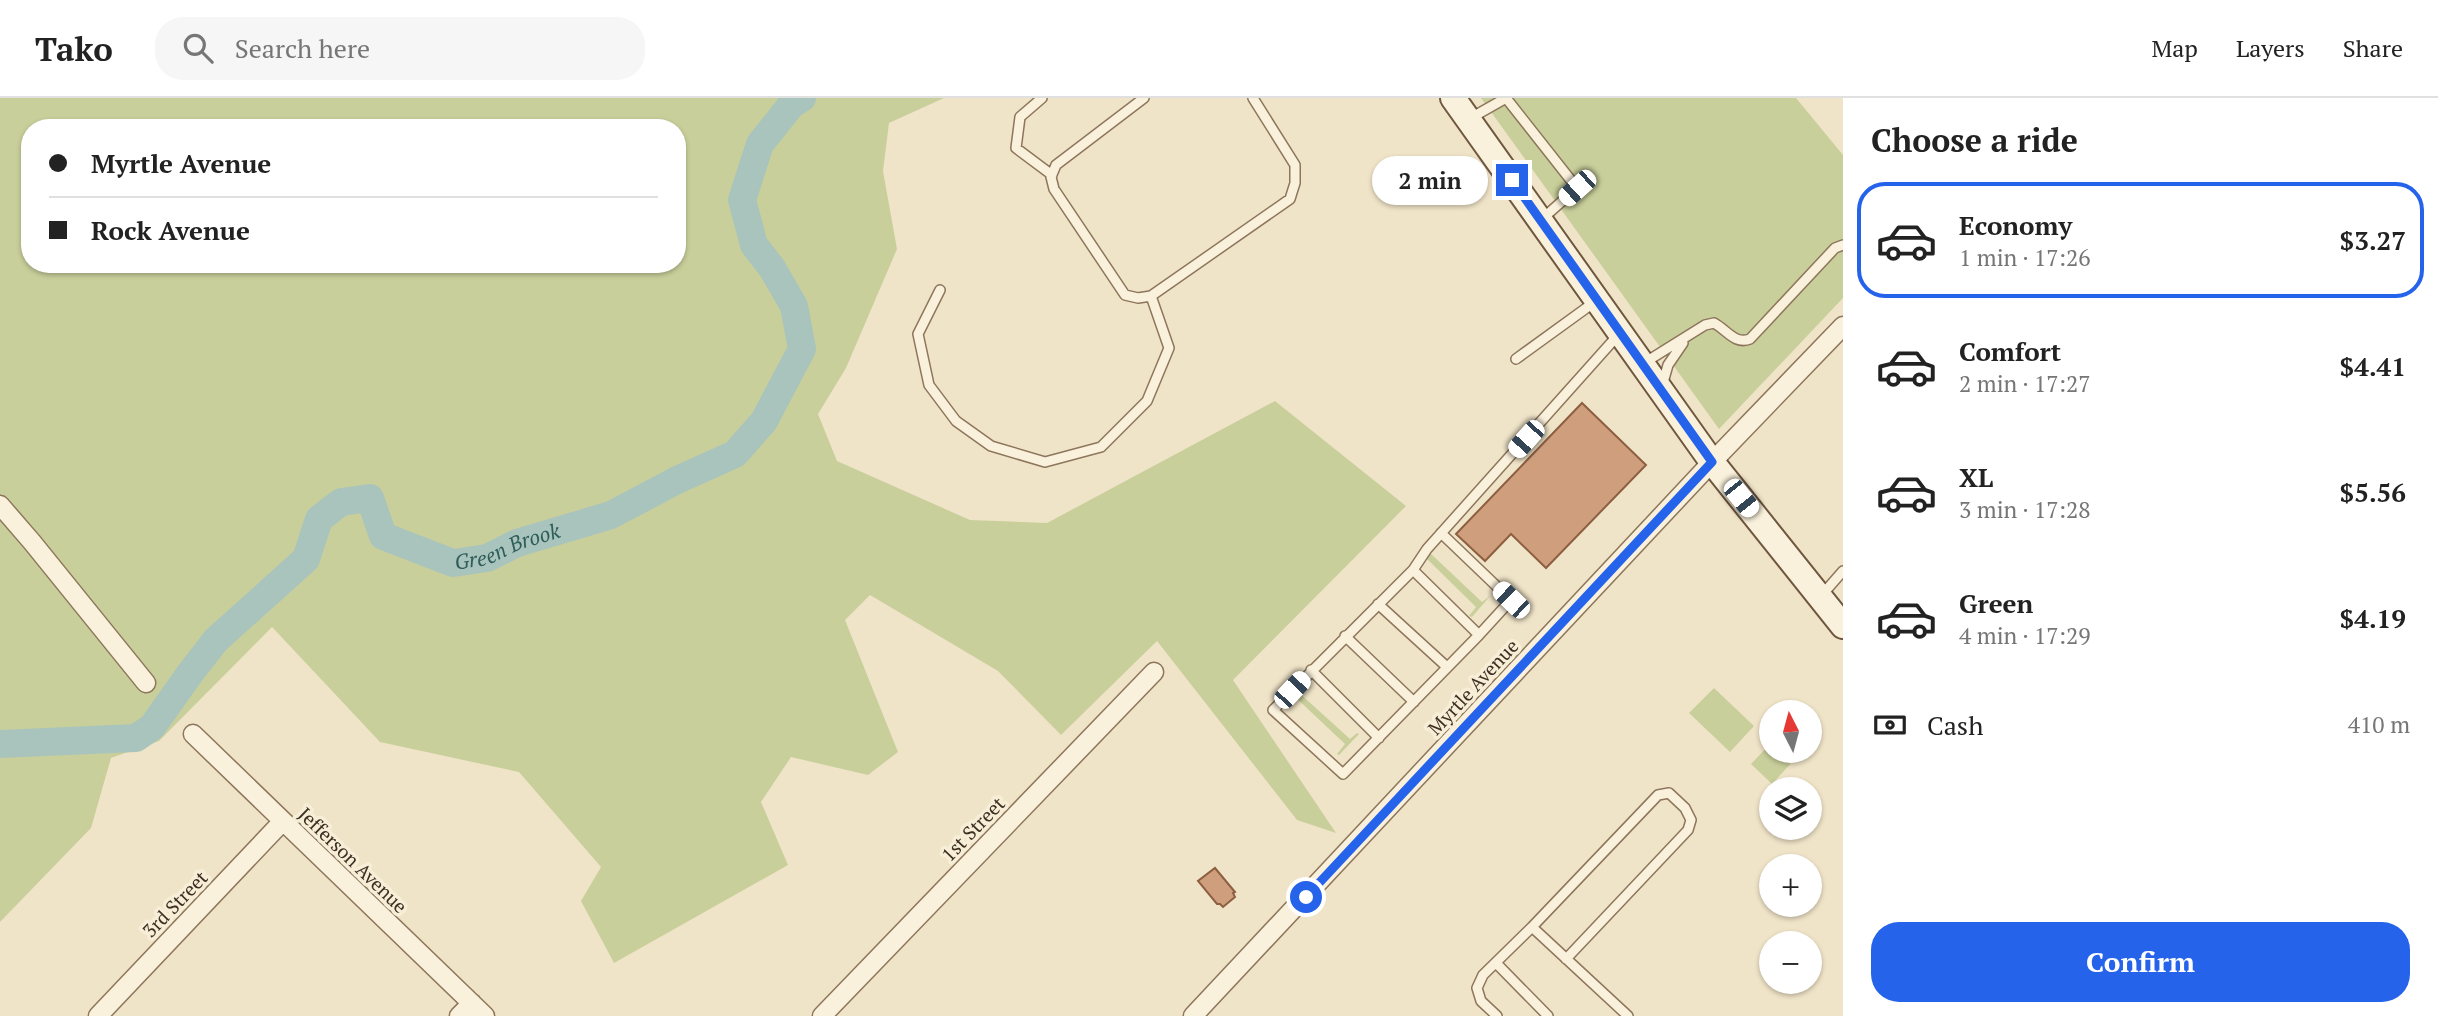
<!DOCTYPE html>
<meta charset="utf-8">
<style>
body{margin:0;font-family:"PT Serif",serif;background:#f6f6f6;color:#222;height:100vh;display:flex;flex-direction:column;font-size:26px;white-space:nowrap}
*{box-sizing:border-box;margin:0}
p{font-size:23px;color:#767676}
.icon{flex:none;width:38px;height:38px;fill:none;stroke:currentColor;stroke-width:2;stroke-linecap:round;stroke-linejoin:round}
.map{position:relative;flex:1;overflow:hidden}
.side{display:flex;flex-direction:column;background:#fff;width:595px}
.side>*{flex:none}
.banner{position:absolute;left:21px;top:21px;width:665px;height:154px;border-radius:28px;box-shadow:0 2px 5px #0004;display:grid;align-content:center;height:154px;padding:0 28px;background:#fff}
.needle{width:46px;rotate:354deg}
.controls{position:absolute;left:1759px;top:602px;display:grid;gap:14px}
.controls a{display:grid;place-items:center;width:63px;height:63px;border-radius:50%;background:#fff;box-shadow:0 2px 5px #0004;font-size:35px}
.end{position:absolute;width:32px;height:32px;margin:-16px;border:9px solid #2563eb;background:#fff;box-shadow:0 0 0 4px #fff}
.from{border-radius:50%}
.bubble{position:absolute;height:49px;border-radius:24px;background:#fff;box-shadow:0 2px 5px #0004;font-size:23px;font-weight:700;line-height:49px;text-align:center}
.car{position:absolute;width:21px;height:42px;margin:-21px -10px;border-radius:9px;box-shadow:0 0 5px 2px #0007;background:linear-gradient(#fff 24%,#345 0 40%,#fff 0 76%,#345 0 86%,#fff 0)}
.banner b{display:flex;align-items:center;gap:24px;height:66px;font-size:26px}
.banner b+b{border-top:2px solid #e0e0e0}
.banner i{width:18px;height:18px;background:#222}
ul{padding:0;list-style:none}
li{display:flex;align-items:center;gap:21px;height:116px;margin:0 14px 10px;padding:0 14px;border:4px solid transparent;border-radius:28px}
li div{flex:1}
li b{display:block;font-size:26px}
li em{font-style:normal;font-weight:700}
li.active{border-color:#2563eb}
li>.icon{width:63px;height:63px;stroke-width:1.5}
h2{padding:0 28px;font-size:32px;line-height:84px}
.pay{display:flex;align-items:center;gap:18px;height:77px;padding:0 28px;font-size:26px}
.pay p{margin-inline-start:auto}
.primary-button{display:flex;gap:14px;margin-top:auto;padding:14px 28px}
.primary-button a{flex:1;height:80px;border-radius:28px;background:#2563eb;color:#fff;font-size:28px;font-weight:700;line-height:80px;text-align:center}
header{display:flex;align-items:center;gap:42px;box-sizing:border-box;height:98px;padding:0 35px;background:#fff;border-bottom:2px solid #e0e0e0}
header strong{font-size:33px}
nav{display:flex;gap:38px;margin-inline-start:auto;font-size:24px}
.search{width:490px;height:63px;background:#f6f6f6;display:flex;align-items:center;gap:18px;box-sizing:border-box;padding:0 24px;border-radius:28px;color:#767676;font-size:26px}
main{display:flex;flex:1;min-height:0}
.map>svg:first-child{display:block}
</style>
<header>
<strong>Tako</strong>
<div class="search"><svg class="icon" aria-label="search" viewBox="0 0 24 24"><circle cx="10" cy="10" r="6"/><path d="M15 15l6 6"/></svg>Search here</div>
<nav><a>Map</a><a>Layers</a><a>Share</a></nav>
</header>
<main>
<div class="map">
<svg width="1843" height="918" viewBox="0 0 1843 918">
<rect width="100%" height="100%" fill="#f0e4c8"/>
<path fill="#c9cf9b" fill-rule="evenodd" d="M0,0H944L889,25L883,73L897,151L846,270L818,316L837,363L970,422L1047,425L1275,303L1406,408L1233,582L1336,735L1297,722L1157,543L1061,637L998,573L870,497L845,522L898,654L868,677L791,659L761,704L788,767L614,865L581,803L601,769L519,674L380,644L272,529L159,643L111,660L91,730L0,824ZM30,30H677V166H30Z
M1481,0H1796L1843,57V200L1719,331Z
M1429,454L1482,504L1491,497L1472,519L1469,518L1476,509L1424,458Z
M1714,590L1754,628L1730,654L1689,615Z
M1296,592L1350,641L1357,635L1359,636L1339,657L1337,656L1345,646L1293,597Z
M1771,645V653H1784L1794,662L1772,686L1751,666Z"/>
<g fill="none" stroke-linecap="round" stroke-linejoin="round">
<path stroke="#a9c4bc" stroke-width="28" id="s1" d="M0,646L136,640L152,629L191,574L216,542L306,461L319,421L341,404L370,400L383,438L453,465L487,460L517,445L611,417L677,382L735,356L764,323L802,251L794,208L772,170L754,147L742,102L760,46L791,7L802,0"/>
</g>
<path fill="#cf9f7d" stroke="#8d5f41" stroke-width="2" d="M1582,305L1646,367L1546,470L1511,436L1485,463L1456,436Z
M1215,770L1235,794L1233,795L1235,799L1223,809L1220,806H1217L1198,783Z"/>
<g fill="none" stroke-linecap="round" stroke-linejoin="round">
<defs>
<path id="lane" d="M1042,0L1020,19L1016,50L1052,77
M1144,0L1056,67L1051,79L1054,91L1125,197L1138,200L1151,198L1290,101L1295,85V67L1253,0
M1469,21L1506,0L1577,90L1542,121
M940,192L918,236L929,287L956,323L991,348L1045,364L1101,349L1147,303L1169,250L1151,198
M1516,261L1596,203
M1644,265L1705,227L1714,225C1727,232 1735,247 1750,241L1835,150L1843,147
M1662,288L1668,267L1683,245
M1413,472L1479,537L1511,502L1441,435
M1821,498L1843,473
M1378,506L1447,569
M1479,537L1343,676L1273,612L1413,472L1427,451L1619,236
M1345,538L1414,604
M1311,572L1379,640
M1532,829L1658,697L1669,695L1685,710L1691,722L1688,732L1566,861
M1496,865L1548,918
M1497,918L1481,903L1477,890L1483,877L1532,829L1628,918"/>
<path id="street" d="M0,407L32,444L146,585
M193,636L485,918
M98,918L283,723
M459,918L472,905
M822,918L1154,574
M1193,918L1712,364L1843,228"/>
<path id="secondary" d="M1453,0L1712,364L1843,528"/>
</defs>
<use href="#lane" stroke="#8d765c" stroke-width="12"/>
<use href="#street" stroke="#8d765c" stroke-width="21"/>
<use href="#secondary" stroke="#6f573f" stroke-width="28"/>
<use href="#lane" stroke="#faf1dc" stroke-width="9"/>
<use href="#street" stroke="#faf1dc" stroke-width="18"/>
<use href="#secondary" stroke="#faf1dc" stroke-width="24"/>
</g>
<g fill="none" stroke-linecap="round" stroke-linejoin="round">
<path stroke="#2563eb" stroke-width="9" d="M1306,799L1712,364L1512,82"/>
</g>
<g text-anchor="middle" stroke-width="7" stroke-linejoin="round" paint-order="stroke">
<g font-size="19" fill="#3d2e20" stroke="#f7eed8">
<text transform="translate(1473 589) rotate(-47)" y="7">Myrtle Avenue</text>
<text transform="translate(973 731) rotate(-46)" y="7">1st Street</text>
<text transform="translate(353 762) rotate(44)" y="7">Jefferson Avenue</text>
<text transform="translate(175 806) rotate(-46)" y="7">3rd Street</text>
</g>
<g font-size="21" font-style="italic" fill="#2f5d5a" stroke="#f7eed8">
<text dy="7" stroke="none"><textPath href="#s1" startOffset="656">Green Brook</textPath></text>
</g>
</g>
</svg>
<div class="controls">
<a><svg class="needle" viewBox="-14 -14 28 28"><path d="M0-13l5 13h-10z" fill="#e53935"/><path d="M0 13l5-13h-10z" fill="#767676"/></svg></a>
<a><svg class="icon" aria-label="layers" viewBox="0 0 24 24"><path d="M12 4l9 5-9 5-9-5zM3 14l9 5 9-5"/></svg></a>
<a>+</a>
<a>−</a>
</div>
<i class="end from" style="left:1306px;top:799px"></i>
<i class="end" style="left:1512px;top:82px"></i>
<div class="bubble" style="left:1372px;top:58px;width:116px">2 min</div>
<i class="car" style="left:1577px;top:90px;rotate:228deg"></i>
<i class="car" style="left:1526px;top:341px;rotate:222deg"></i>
<i class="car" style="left:1741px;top:400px;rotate:141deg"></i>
<i class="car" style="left:1511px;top:502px;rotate:314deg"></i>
<i class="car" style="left:1292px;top:592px;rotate:43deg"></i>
<div class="banner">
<b><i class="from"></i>Myrtle Avenue</b>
<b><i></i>Rock Avenue</b>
</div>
</div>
<section class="side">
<h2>Choose a ride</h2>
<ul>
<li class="active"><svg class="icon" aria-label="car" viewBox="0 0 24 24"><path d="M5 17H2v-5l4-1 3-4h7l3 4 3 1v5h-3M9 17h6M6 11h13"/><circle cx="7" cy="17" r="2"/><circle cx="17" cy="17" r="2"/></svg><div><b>Economy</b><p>1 min · 17:26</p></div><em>$3.27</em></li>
<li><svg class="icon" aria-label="car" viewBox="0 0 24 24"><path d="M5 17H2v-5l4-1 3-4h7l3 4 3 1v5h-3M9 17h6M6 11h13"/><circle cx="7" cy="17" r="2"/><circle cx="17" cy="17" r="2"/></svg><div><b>Comfort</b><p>2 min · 17:27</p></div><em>$4.41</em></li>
<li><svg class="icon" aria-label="car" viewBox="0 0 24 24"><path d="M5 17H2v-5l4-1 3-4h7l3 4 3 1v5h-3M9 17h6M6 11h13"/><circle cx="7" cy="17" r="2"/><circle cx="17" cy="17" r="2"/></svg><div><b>XL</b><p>3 min · 17:28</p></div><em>$5.56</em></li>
<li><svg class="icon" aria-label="car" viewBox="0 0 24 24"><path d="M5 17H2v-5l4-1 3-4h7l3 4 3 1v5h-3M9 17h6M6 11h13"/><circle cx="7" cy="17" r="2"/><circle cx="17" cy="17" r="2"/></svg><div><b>Green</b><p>4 min · 17:29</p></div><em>$4.19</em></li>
</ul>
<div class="pay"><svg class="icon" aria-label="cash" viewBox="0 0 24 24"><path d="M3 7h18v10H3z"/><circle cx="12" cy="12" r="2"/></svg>Cash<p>410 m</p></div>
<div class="primary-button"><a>Confirm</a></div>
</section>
</main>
